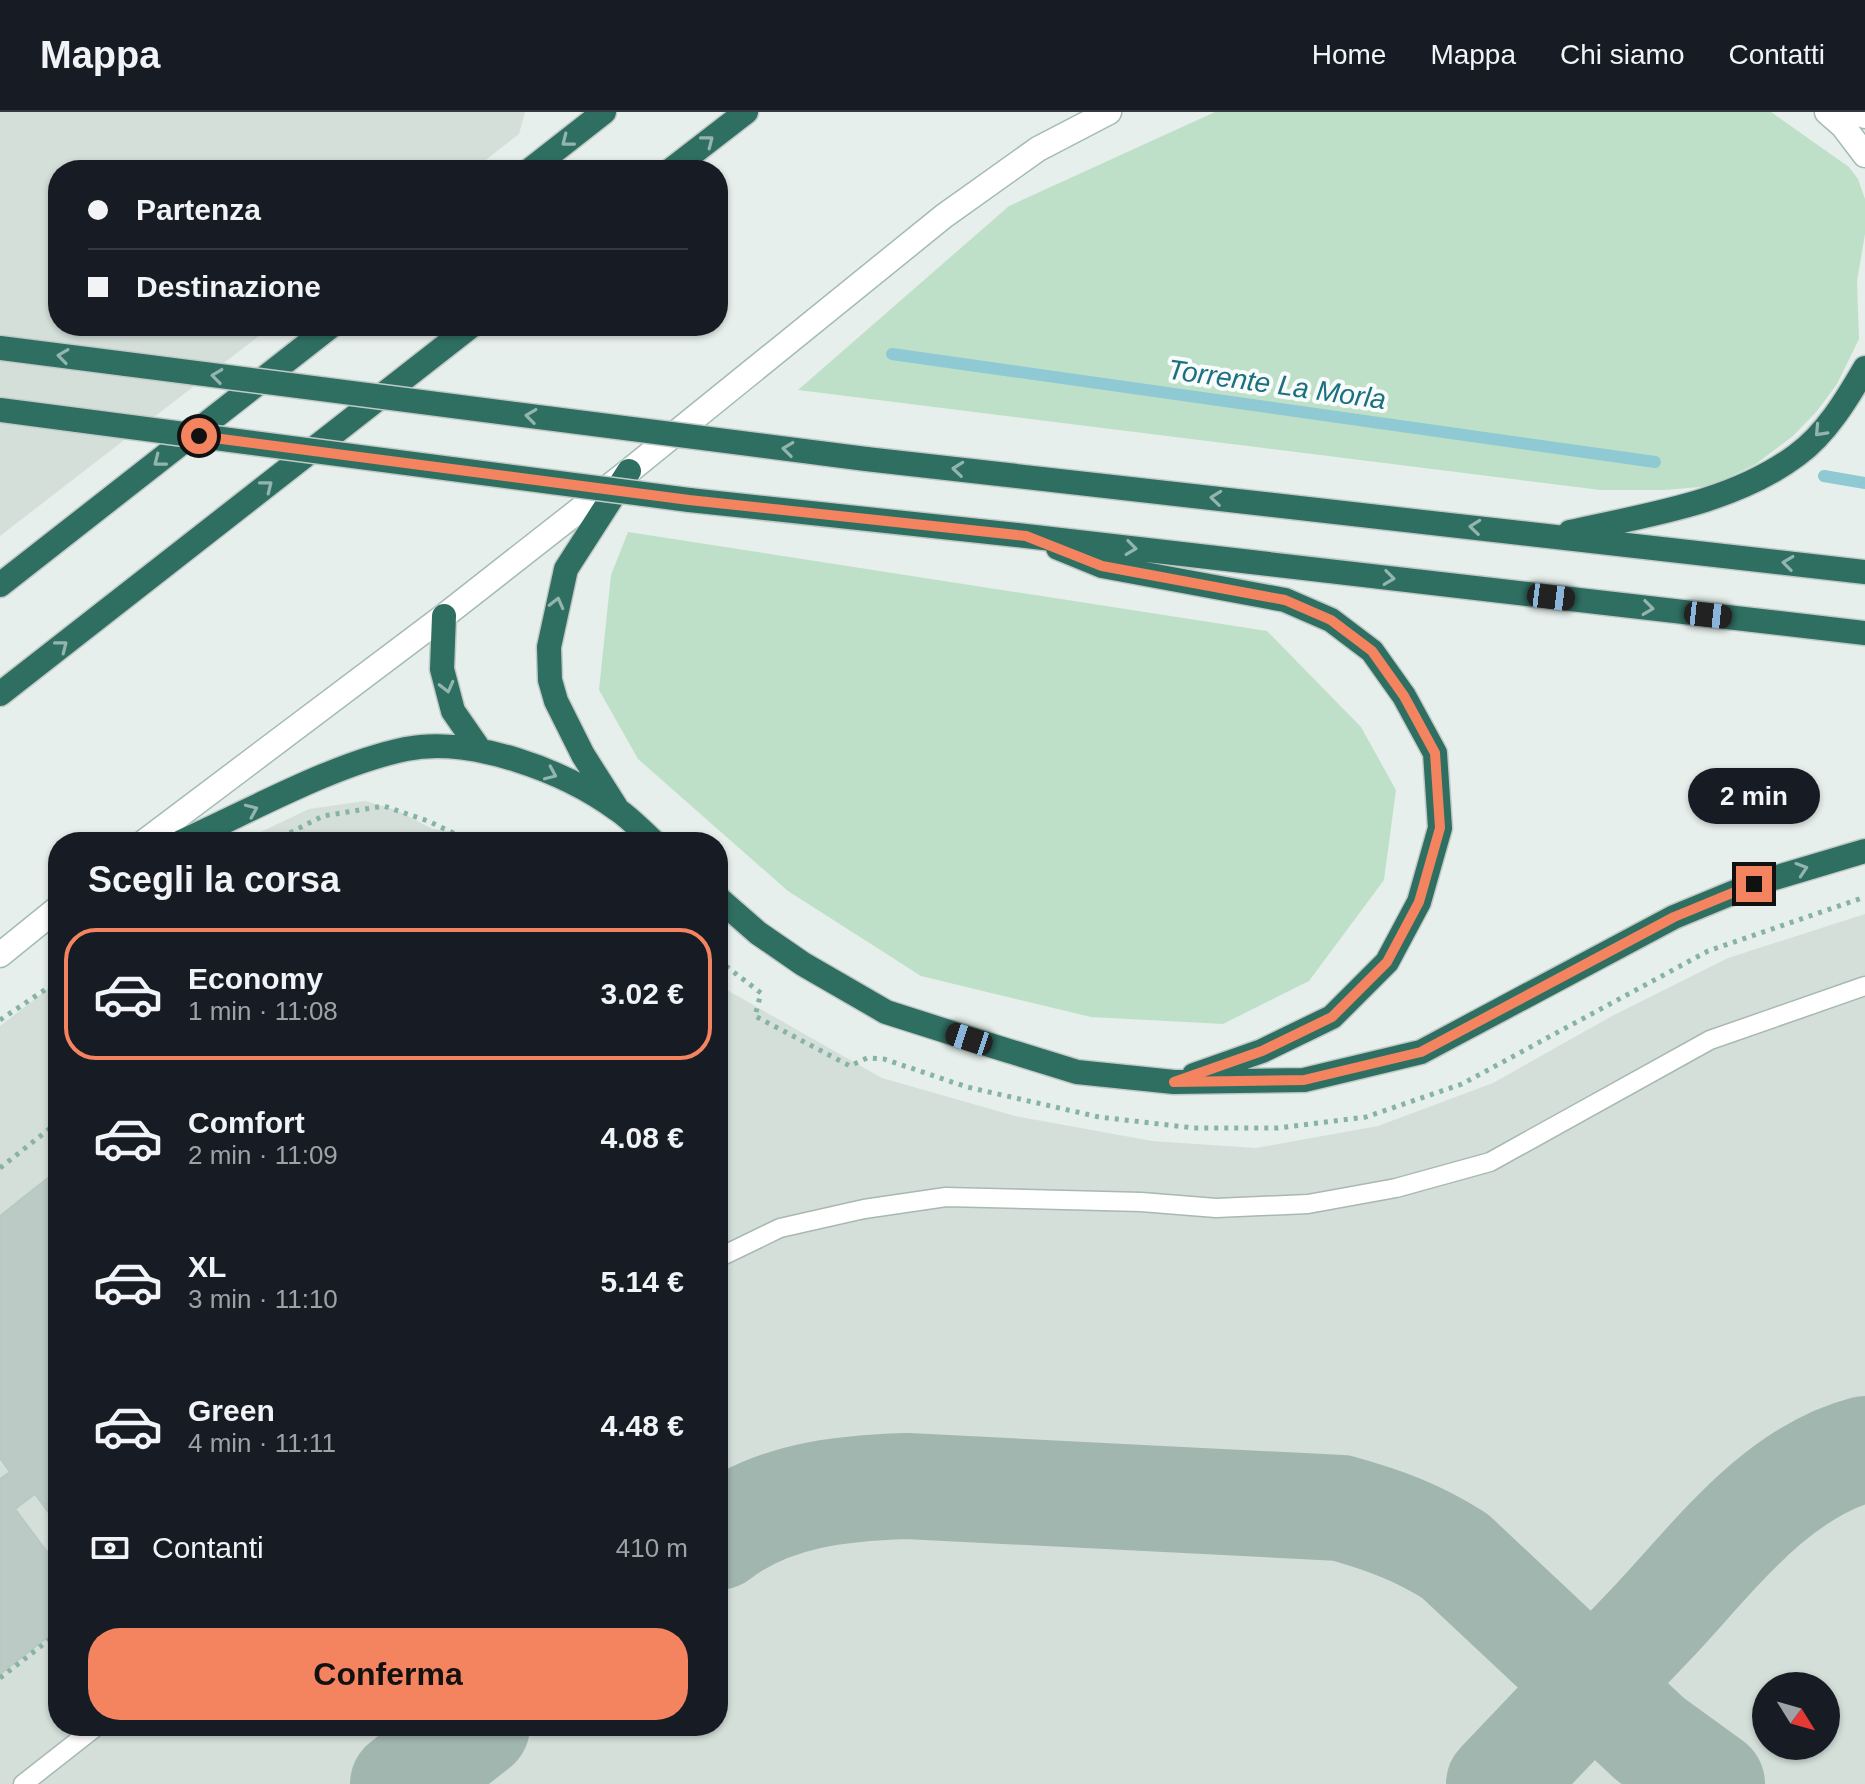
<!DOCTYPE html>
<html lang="it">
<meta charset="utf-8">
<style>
body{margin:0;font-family:Helvetica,sans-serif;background:#20242c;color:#f1f3f6;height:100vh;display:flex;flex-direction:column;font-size:30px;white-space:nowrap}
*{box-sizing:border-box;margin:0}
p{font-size:26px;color:#9ea1a6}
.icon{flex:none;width:44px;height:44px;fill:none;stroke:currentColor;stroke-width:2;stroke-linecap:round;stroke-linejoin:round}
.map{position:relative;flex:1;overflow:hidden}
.details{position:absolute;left:48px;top:720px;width:680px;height:904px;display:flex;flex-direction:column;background:#171b24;border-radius:32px;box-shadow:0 2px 6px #0004}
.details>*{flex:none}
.top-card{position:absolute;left:48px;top:48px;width:680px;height:176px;border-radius:32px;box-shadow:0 2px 6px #0004;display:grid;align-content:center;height:176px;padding:0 40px;background:#171b24}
.needle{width:52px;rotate:127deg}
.controls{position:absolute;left:1752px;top:1560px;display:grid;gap:16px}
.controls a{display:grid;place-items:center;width:88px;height:88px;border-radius:50%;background:#171b24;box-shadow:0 2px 6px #0004;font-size:40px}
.end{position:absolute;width:36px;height:36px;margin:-18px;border:10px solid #f4845f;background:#111;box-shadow:0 0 0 4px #111}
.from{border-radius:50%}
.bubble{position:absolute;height:56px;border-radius:28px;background:#171b24;box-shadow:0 2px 6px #0004;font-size:26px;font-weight:700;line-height:56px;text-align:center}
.car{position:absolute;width:24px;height:48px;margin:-24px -12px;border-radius:10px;box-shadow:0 0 6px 2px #0007;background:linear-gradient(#222 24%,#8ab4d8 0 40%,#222 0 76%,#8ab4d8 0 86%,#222 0)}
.top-card b{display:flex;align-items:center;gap:28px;height:76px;font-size:30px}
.top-card b+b{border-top:2px solid #363941}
.top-card i{width:20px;height:20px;background:#f1f3f6}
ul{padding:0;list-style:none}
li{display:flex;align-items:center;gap:24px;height:132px;margin:0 16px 12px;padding:0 24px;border:4px solid transparent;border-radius:32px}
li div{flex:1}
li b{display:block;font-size:30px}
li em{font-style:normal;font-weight:700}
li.selected{border-color:#f4845f}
li>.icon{width:72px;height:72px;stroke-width:1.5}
h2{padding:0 40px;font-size:36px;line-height:96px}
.pay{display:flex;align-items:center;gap:20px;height:88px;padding:0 40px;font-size:30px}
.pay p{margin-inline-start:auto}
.primary-button{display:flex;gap:16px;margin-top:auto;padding:16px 40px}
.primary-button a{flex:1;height:92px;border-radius:32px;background:#f4845f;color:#111;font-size:32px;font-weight:700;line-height:92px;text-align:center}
header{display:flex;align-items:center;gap:48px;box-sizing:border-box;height:112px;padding:0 40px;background:#171b24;border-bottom:2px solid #363941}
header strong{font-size:38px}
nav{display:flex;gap:44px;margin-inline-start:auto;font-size:28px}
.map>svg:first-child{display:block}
</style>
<header>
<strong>Mappa</strong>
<nav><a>Home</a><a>Mappa</a><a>Chi siamo</a><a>Contatti</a></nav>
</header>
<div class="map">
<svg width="1865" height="1672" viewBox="0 0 1865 1672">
<rect width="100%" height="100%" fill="#e6efeb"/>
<path fill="#d4dfda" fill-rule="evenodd" d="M0,0H525L519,22L473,58H58V214H272L0,424Z
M365,689L396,698L433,717L533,730H240L309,697Z
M1865,802V1672H0V914L58,869V1614H718V873L882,966L1015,1004L1152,1029L1256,1036L1378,1014L1493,971L1612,904L1728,846ZM1766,1574H1826V1634H1766Z"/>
<path fill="#bfe0c8" d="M1215,0H1771L1849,55L1858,67L1865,87V122L1857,169L1859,227L1837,272L1817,299L1793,324L1756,352L1711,374L1665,378H1600L798,278L1009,94Z
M628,420L1267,519L1361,615L1396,678L1384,768L1309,869L1223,912L1091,905L921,864L788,779L638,647L599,578L611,463Z"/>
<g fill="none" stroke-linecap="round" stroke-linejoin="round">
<path stroke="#8ec9d4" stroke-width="12" d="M892,242L1655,350
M1824,364L1865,371"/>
<path stroke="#a2b6b0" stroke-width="106" d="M718,1425C772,1383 841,1376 907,1374L1341,1396C1384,1408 1417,1420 1455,1444L1650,1627L1712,1672
M403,1672L477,1614
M1499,1672C1551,1617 1603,1562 1655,1508C1715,1444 1776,1360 1865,1337"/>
</g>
<path fill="#bbcac4" stroke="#b8c9c2" stroke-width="2" d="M58,1058V1413L35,1382L15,1397L47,1440L58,1432V1517L0,1562V1367L10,1360L0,1346V1104Z"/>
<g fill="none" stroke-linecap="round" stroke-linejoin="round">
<defs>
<path id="lane" d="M718,1146L780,1116L864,1097L946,1085L1141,1090L1216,1096L1308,1092L1396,1076L1490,1050L1710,928L1865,874
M23,1672L97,1614"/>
<path id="secondary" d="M1827,0L1843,14L1865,43
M1854,0L1865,4
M144,730L444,504L629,359L944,104L1038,37L1109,0
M0,843L58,796"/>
<path id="highway" d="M530,58L604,0
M671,58L746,0
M0,236L126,252
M0,298L77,308
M866,347L1865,460
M689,388L1026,424L1865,521
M1570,420C1646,403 1733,391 1797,343C1826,322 1847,287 1865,256
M1058,436L1102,454L1285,488L1331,508L1372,539L1404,584L1435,641L1440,716L1419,790L1387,850L1332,905L1262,939L1194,963
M0,473L331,214
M444,504L442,557L453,599L480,638
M0,582L471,214
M616,695L583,643L556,589L550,568L549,535L566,457L629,359
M181,730C250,699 333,652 406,637C472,624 565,659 618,698C631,707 642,719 654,730
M718,786L758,821L803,852L886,900L996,935L1077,960L1174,970L1304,968L1421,940L1674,805L1754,772L1865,739"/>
</defs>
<use href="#lane" stroke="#a8b8b2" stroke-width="21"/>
<use href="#secondary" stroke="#a4bbb3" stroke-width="27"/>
<use href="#highway" stroke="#c2cac8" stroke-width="27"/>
<path stroke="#86b3a5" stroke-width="5" stroke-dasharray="4 6" stroke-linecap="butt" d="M272,730L323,704L384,694L428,709L464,726L490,730
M533,730L555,728L562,730
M718,848L761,881L755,904L850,954L867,946L884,947L967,975L1099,1005L1194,1016H1278L1366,1005L1462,972L1708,839L1865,785
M0,908L58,869
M0,1056L58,1010
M0,1566L58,1521"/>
<use href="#lane" stroke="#fff" stroke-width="18"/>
<use href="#secondary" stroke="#fff" stroke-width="24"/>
<use href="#highway" stroke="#2f6f62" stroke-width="24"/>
<defs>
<path id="highway-bridge" d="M126,252L866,347
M77,308L689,388"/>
</defs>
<use href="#highway-bridge" stroke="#c2cac8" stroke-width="27" stroke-linecap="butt"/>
<use href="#highway-bridge" stroke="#2f6f62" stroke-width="24"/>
</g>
<defs><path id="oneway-chevron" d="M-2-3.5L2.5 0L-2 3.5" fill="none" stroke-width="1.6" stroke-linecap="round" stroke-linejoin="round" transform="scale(2)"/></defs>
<g stroke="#93b5ae">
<use href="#oneway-chevron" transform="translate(567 29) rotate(142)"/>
<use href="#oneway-chevron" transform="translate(708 29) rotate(-38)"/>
<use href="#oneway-chevron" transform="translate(63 244) rotate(-172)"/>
<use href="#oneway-chevron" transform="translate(217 264) rotate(-173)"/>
<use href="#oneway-chevron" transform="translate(531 304) rotate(-173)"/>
<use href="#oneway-chevron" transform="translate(1820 319) rotate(133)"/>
<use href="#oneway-chevron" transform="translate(788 337) rotate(-173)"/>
<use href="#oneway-chevron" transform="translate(159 349) rotate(142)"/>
<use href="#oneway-chevron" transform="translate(958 357) rotate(-174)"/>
<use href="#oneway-chevron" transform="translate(267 374) rotate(-38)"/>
<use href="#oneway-chevron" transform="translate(1216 386) rotate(-174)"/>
<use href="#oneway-chevron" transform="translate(1475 415) rotate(-174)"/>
<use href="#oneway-chevron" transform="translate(1131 436) rotate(7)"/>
<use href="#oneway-chevron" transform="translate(1788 451) rotate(-173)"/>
<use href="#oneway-chevron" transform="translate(1389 466) rotate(7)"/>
<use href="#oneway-chevron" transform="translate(557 491) rotate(-76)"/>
<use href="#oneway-chevron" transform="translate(1648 496) rotate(7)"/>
<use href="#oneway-chevron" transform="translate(62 534) rotate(-38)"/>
<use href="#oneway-chevron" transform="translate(447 575) rotate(76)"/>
<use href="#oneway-chevron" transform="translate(551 662) rotate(24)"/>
<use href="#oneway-chevron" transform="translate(252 698) rotate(-24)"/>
<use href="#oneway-chevron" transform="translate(1802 757) rotate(-18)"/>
</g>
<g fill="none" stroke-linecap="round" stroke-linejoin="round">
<path stroke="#f4845f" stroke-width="10" d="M199,324L689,388L1026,424L1102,454L1285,488L1331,508L1372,539L1404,584L1435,641L1440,716L1419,790L1387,850L1332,905L1262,939L1174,970L1304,968L1421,940L1674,805L1754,772"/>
</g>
<g text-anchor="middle" stroke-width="8" stroke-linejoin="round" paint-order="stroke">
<g font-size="28" font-style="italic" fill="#1c6f80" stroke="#f7fbf9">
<text transform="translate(1277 272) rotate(8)" y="10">Torrente La Morla</text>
</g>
</g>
</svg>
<div class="controls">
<a><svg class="needle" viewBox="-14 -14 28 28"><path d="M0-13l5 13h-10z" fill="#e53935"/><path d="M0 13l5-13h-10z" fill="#9ea1a6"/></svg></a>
</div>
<i class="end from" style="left:199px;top:324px"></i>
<i class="end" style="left:1754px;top:772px"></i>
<div class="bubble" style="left:1688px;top:656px;width:132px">2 min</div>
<i class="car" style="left:1551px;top:485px;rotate:97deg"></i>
<i class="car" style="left:1708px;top:503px;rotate:96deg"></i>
<i class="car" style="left:969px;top:927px;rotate:288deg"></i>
<div class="top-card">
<b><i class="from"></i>Partenza</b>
<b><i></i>Destinazione</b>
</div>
<section class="details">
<h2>Scegli la corsa</h2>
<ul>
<li class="selected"><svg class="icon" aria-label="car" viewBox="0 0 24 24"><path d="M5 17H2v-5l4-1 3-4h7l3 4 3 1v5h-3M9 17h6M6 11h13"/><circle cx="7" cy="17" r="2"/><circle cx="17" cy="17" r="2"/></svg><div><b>Economy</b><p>1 min · 11:08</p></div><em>3.02 €</em></li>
<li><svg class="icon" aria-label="car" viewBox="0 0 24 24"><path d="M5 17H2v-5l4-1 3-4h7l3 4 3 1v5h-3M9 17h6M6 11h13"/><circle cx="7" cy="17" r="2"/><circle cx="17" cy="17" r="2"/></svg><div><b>Comfort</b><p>2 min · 11:09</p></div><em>4.08 €</em></li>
<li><svg class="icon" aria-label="car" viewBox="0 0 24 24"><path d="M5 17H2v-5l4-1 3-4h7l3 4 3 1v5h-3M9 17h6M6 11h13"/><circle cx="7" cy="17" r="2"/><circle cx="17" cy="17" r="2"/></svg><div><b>XL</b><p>3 min · 11:10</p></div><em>5.14 €</em></li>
<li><svg class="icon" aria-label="car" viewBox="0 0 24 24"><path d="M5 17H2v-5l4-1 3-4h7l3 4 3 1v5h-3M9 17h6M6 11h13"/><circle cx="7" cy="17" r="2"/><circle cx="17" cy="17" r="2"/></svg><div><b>Green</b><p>4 min · 11:11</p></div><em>4.48 €</em></li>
</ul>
<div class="pay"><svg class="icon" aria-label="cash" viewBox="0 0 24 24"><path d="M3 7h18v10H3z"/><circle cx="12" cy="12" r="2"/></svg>Contanti<p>410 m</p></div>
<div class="primary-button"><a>Conferma</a></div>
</section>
</div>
